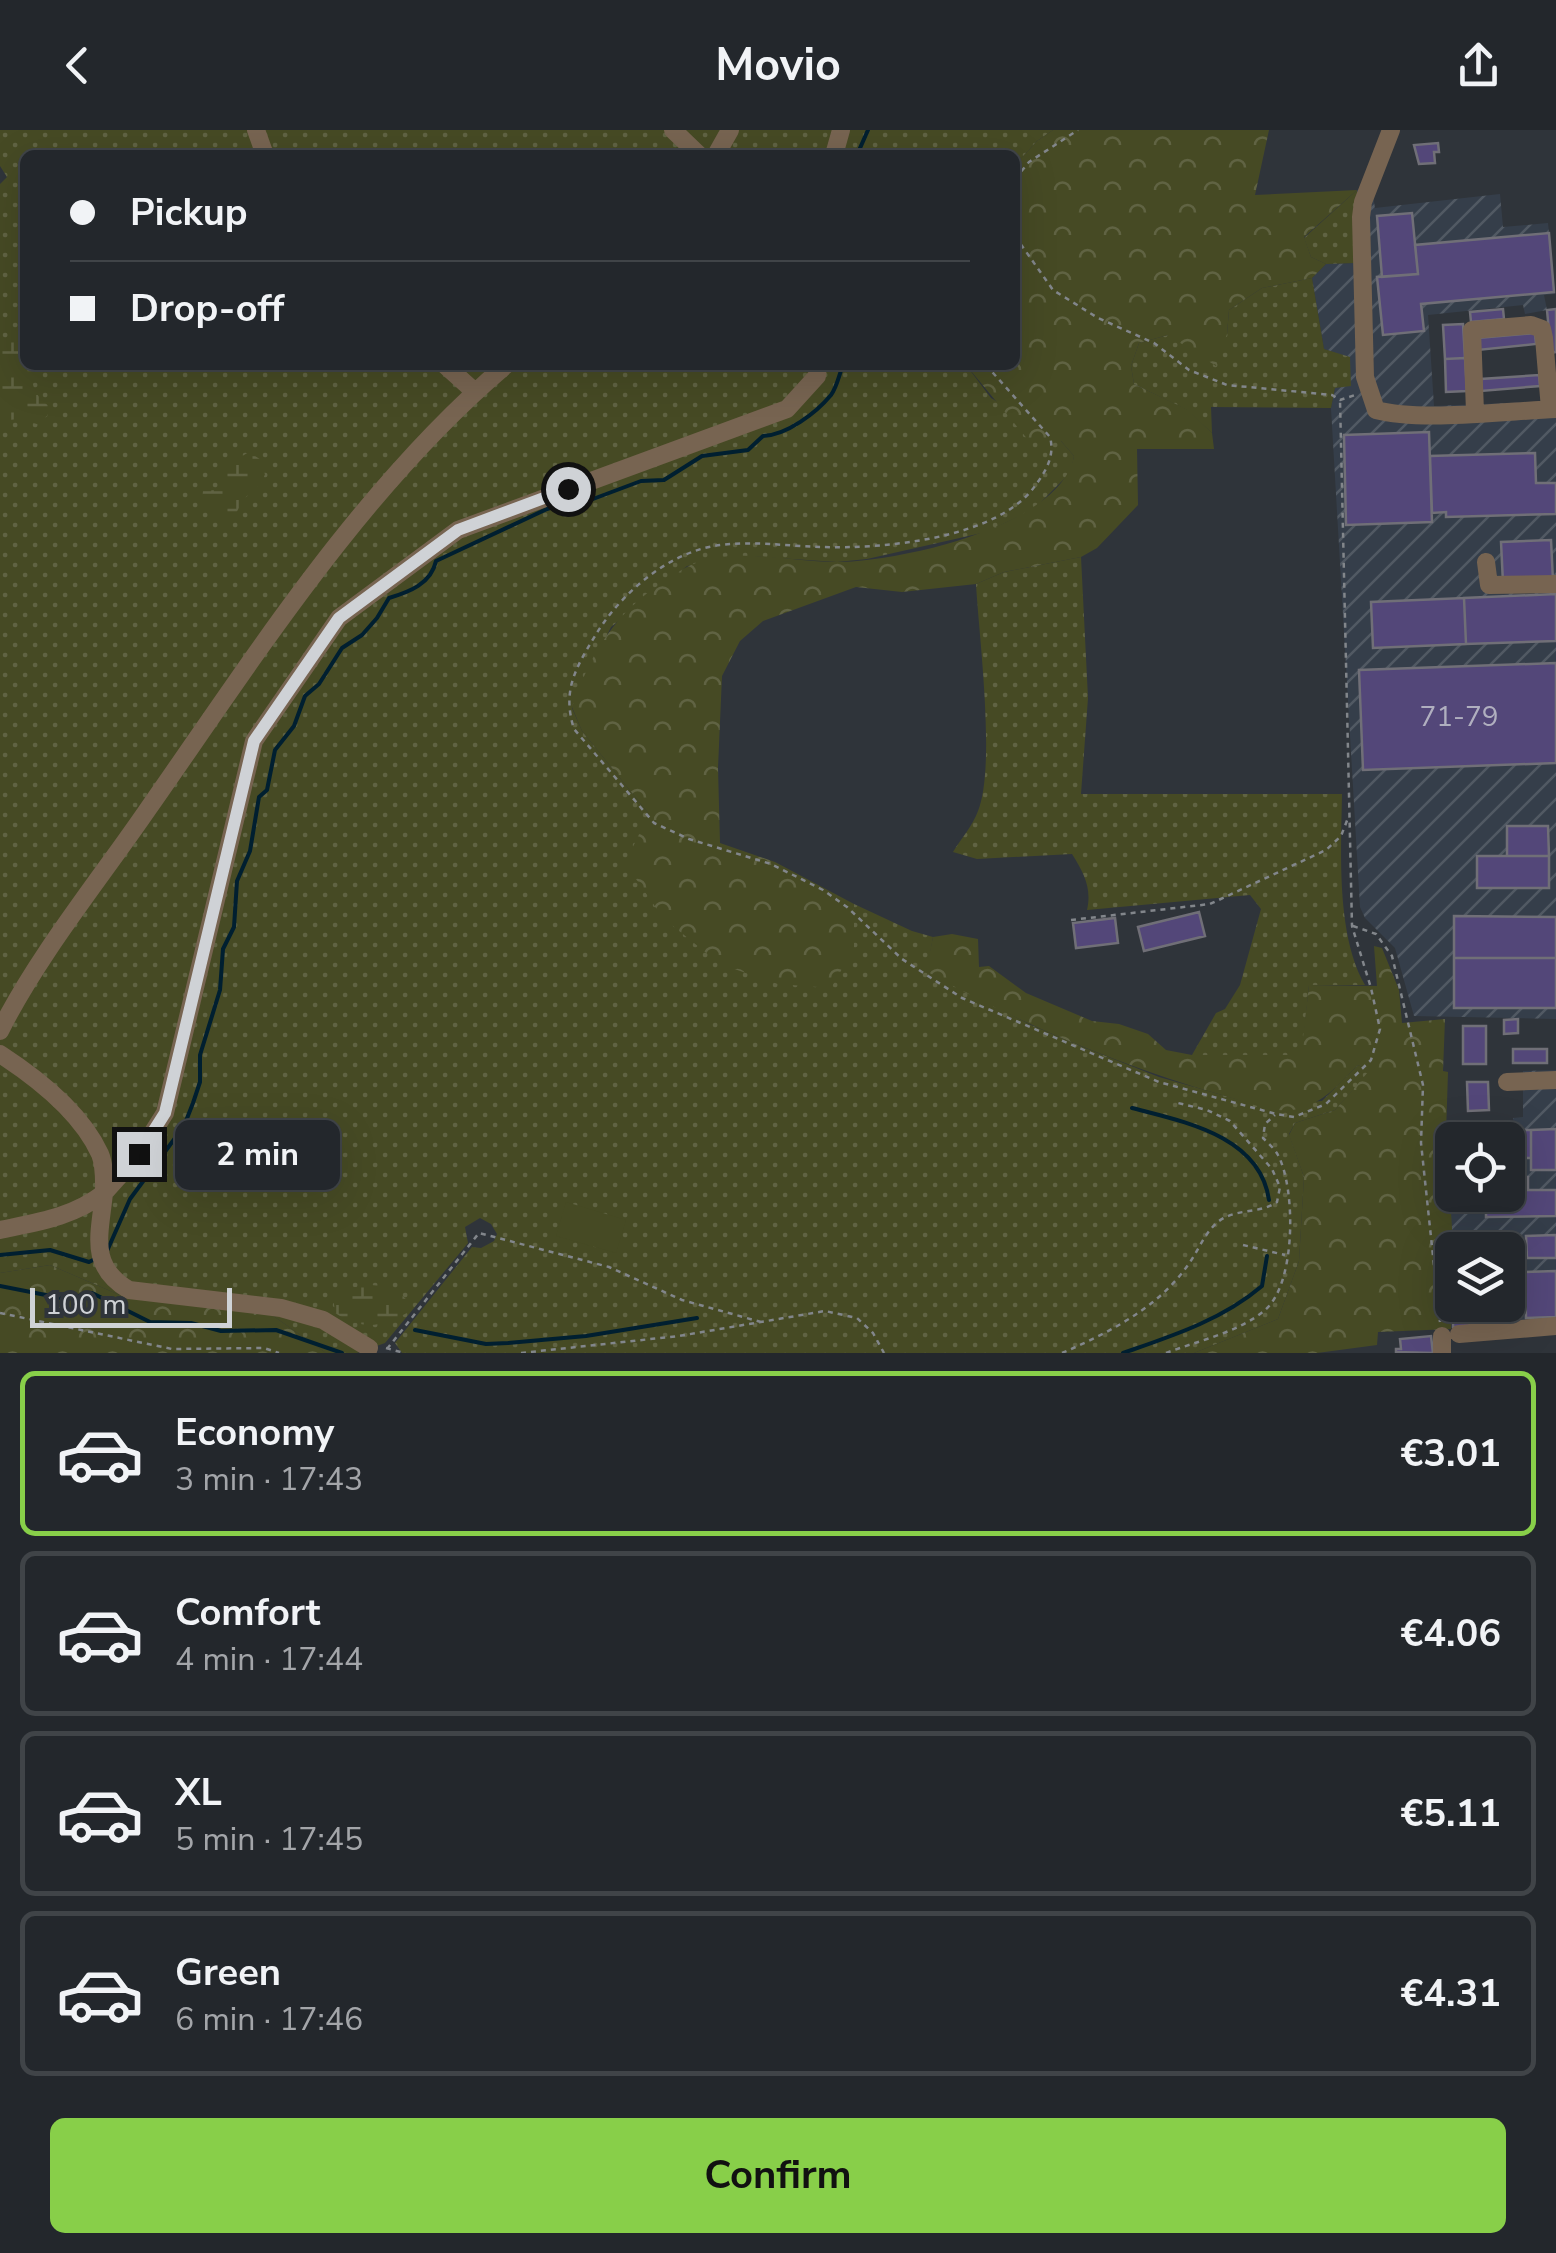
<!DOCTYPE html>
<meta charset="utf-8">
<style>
body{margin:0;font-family:"Nunito Sans",sans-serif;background:#2b2f34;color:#f1f3f6;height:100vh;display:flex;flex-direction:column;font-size:38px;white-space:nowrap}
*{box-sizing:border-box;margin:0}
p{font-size:32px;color:#a3a5a9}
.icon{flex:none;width:55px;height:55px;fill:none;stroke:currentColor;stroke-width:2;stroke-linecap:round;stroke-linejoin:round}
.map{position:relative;height:1223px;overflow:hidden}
.panel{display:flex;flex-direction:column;background:#23272c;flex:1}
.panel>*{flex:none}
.guide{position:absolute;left:20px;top:20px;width:1000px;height:220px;border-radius:15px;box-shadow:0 10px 40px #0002,0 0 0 2px #404448;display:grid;align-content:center;height:220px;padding:0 50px;background:#23272c}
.controls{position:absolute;left:1435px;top:992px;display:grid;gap:20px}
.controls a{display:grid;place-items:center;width:90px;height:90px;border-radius:15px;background:#23272c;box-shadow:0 10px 40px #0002,0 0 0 2px #404448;font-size:50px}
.scale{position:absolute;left:30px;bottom:25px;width:202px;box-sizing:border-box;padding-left:10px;border:5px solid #cfd2d6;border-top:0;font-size:28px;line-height:35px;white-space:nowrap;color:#cfd2d6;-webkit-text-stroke:8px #2f343a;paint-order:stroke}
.end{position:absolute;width:45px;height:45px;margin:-22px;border:12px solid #cfd2d6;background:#111;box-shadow:0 0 0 5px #111}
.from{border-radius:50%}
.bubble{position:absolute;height:70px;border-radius:15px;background:#23272c;box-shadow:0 10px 40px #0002,0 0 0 2px #404448;font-size:32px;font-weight:700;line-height:70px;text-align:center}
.guide b{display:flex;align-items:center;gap:35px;height:95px;font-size:38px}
.guide b+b{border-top:2px solid #404448}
.guide i{width:25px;height:25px;background:#f1f3f6}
ul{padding:18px 0 0;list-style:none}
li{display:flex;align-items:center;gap:30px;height:165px;margin:0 20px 15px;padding:0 30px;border:5px solid #404448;border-radius:15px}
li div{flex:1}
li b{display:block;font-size:38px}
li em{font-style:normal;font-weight:700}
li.selected{border-color:#88cf49}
li>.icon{width:90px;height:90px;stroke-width:1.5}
.button{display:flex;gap:20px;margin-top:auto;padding:20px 50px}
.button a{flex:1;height:115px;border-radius:15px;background:#88cf49;color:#111;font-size:40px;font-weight:700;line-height:115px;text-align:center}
header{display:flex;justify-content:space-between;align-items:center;height:130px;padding:0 50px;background:#23272c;font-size:45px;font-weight:700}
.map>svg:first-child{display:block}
</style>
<header><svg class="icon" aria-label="back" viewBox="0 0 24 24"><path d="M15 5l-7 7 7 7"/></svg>Movio<svg class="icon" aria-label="share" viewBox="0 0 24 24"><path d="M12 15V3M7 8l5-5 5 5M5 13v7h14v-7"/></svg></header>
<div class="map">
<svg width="1556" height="1223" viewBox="0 0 1556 1223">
<defs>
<pattern id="industrial-furrows" width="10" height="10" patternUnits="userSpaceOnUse" patternTransform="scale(2.5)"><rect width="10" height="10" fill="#353e4a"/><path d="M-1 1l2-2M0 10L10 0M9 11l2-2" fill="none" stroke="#515963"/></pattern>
<pattern id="grass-dots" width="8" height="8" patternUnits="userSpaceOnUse" patternTransform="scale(2.5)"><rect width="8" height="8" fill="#464a24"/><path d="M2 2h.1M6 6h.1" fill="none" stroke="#606343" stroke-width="1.8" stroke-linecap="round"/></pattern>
<pattern id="forest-crowns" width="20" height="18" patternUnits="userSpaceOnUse" patternTransform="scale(2.5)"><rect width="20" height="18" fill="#464a24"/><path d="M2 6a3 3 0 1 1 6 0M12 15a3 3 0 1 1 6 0" fill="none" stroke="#606343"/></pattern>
<pattern id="wetland-marsh" width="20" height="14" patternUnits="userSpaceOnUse" patternTransform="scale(2.5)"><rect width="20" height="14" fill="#464a24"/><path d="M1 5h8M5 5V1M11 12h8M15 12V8" fill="none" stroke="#606343"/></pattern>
</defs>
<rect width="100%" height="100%" fill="#2f343a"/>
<path fill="url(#industrial-furrows)" d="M1372,59L1375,78L1500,64L1503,97L1548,93L1555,164L1544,165L1547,180L1525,184L1523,175L1428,185L1434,276L1556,271V889L1414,886L1395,818L1365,788L1360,777L1331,278L1335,258L1350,228L1324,219L1312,148L1326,134L1355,133L1357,60Z
M1556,940V1203H1500L1499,1175H1508V1120H1452V1143H1450L1449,1046H1452V1065H1508V1045L1515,1044L1513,988L1523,987V941Z"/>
<path fill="url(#grass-dots)" d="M0,0H1053L1037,11L1015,35V25H25V235H966L991,268L1061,311L1074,326L1071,342L1034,379L986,402L867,429L837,432L748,426L687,436L611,497L572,578L582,601L649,684L854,818V774L912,801L933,807L927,841L1031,895L1083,917L1159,947L1261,976L1322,971L1358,935L1370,941L1335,980L1295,993L1289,1004L1304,1047L1299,1131L1278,1189L1194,1223H402L395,1213L472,1117L481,1118L494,1111L497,1104L491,1094L480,1088L465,1097L468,1113L385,1213L357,1223H326L262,1178L190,1169L122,1166L50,1135L0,1143V54L7,47L0,36Z
M1357,60L1355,133L1326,134L1311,127L1304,108Z
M1312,148L1324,219L1350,227L1351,256L1335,258L1331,278L1211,277L1212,303L1187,280L1134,254L1131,236L1139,213L1168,205L1227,204L1229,180L1262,158Z
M1081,427L1088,568L1081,664H1342C1341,721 1336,805 1365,855H1309L1302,925H1192L1216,883L1225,879L1240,855L1261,779L1250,765L1087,780C1092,758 1084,743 1072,724L977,729L953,722C961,709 973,695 978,681C996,636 979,507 976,454L1004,442Z"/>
<path fill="url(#forest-crowns)" d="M1053,0H1269L1255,65L1357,60L1304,107L1311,127L1326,134L1312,148L1262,158L1229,180L1227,204L1216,236L1168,205L1139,213L1131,236L1134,254L1188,280L1212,303L1214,319H1137L1138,375L1097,418L1081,427L1004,442L976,454L902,462L856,457L763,491L740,511L722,546L718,638L720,713L775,732L854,774V818L831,858L778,854L720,834L663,788L625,733L649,684L582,601L572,577C591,523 615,482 665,451C674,446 681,439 691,435C736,416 788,432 835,432C897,432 1061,397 1074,326L1061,311H1029L966,235H1015V35L1037,11Z
M952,804L978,809L979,837L989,836L1026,863L1092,891L1119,894L1148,904L1166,920L1192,925H1301L1309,855L1377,856L1374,816L1382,818L1399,860L1402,893L1445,889L1443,941L1448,942L1446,1004L1452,1098L1451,1199L1378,1202L1377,1215L1317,1223H1194L1278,1189L1299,1131L1304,1047L1289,1005L1295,993L1335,980L1369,941L1358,935C1339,954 1324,973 1297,979C1274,985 1244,971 1222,965C1119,935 1020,894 926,841L933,807Z
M50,1135L122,1166L190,1169L262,1178L326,1223H0V1143Z"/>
<path fill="url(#wetland-marsh)" d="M25,202V235H35C29,256 34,264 50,277L47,286L37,294L18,289L0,291V210Z
M249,322L264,332L260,337L265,344C261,356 257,356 249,364C233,379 239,399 210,383V373L202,366L203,361L216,360L220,355L218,343L224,329L234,331Z
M371,1155L393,1157L408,1171L409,1182C380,1197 365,1201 335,1183L333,1165L350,1158Z"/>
<path fill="#464a24" d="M566,1072L626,1090L616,1123L556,1106Z"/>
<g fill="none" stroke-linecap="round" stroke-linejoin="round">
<path stroke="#001f30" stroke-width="4" d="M857,25L868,0
M1132,978C1185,992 1260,1006 1269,1070
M107,1121L130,1069L184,996L193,973L200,952V925L220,860L223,819L234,797L237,751L250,721L259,667L267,660L275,620L294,596L305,566L319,554L342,518L362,505L377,488L389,468C409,462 431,454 436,431L547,379L563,374L577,375L641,351L664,350L702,326L748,320L763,306C787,305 816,283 831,265C837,257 839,245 843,235
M0,1125L50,1120L89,1132L95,1129
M0,1156L66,1169L92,1163L150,1192L191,1193L221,1201L276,1200L342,1223
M415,1200L486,1214L508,1213L586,1206L697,1188
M1123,1223C1172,1206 1222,1190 1262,1156L1267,1126"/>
</g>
<path fill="#534779" stroke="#706f77" stroke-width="2.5" d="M1438,13L1439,22H1434L1435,33L1419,34L1414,15Z
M1412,83L1418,144L1382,147L1377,86Z
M1549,103L1554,162L1421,174L1424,201L1383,205L1377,147L1418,144L1415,115Z
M1503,179L1504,189L1471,192L1470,182Z
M1556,179V222L1551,223L1547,180Z
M1463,194L1465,228L1445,229L1443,195Z
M1535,203L1536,214L1478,220L1477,208Z
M1465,228L1467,261L1446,262L1445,229Z
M1539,245L1540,256L1481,261V249Z
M1429,302L1432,392L1346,395L1344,305Z
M1535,323L1536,353H1556V384L1446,387V382L1432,383L1430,326Z
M1551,410L1553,451L1503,453L1501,412Z
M1556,464V511L1466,514L1464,468Z
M1464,468L1466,514L1373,518L1371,472Z
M1556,533V633L1363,640L1359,540Z
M1507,696H1548L1549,726H1507Z
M1477,726H1549V758H1477Z
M1199,782L1205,806L1144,821L1138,797Z
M1454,786L1556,787V828H1454Z
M1115,788L1118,813L1076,818L1073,793Z
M1454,828H1556V878H1454Z
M1518,889V903L1504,904V890Z
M1463,896H1486V934H1463Z
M1513,919H1547V933H1513Z
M1467,952H1488L1489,980L1468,981Z
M1556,999V1040H1531V1000Z
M1517,1000H1531V1028H1518Z
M1475,1005H1505V1010H1475Z
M1508,1047H1528V1060H1556V1086L1486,1087V1075L1466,1076L1465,1065H1508Z
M1556,1105V1128H1527L1526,1106Z
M1556,1141V1187L1526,1188L1525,1142Z
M1453,1184L1470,1185V1197H1453Z
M1431,1206L1433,1223L1396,1222V1219H1401L1400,1209Z"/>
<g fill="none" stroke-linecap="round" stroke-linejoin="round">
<path stroke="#82868b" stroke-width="2.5" stroke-dasharray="5 5" stroke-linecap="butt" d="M1015,49L1029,32L1078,0
M1015,106L1053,160L1098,188L1154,213L1189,240L1227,255L1332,265L1340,270L1355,265
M986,235L1050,307C1055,326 1046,341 1035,356C997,409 883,419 821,417C780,416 731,407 692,422C653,436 615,472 595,506C575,539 562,561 574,599L654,693L689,709L771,734L823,760L847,777L902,829L962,868L1159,952L1276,984L1294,987L1326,974L1371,930L1380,899L1371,858L1352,796L1340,270
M1071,790L1210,774L1326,720L1341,706L1348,688
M1353,796L1376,804L1392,826L1423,955L1421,1013L1440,1192
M1243,1115L1285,1125
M0,1183L172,1219L264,1218L279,1223
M386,1218L404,1223
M387,1219L479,1103L609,1137L682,1170L761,1192
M521,1223L679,1206L825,1181L857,1188L873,1203L884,1223
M1062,1223C1108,1203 1158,1178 1188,1135C1199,1120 1204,1103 1219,1091C1237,1078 1260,1084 1277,1072L1280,1057L1272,1039L1230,991L1207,980L1178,973
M1166,1223C1197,1211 1240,1202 1265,1180C1296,1154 1296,1059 1278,1025C1275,1019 1268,1013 1263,1008L1265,994L1275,985"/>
<path stroke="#776451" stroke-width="18" d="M256,0L265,25
M673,0L699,25
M1391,0L1363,72L1361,87L1365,247L1376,280C1421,292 1507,281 1556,279
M716,25L730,0
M834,25L841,0
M445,235L475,262
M1475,282L1472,200L1531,195L1542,199L1544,208L1550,279
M1486,432L1489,455L1556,454
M0,901C38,825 100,749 148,679C255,526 363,356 506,235
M0,924C37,948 81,982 100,1024C105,1036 104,1050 104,1063
M1507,952L1556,950
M104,1063L139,1024L165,983L254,611L339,488L458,400L787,279L817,246L818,235
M0,1100C38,1092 73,1087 104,1063C100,1104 88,1136 129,1160L281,1178L323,1190L369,1218
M1459,1204L1556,1196
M1442,1206V1223"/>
</g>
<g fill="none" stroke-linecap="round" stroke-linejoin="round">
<path stroke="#cfd2d6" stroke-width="12" d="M139,1024L165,983L254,611L339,488L458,400L568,359"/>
</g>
<g text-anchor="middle" stroke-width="8" stroke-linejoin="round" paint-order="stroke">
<g font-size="28" fill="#b0afbf">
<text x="1459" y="596">71-79</text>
</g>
</g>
</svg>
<div class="controls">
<a><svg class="icon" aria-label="locate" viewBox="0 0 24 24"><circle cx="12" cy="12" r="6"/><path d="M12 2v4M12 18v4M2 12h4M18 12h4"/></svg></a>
<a><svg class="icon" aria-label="layers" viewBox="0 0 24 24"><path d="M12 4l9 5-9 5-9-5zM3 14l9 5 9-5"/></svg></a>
</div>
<div class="scale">100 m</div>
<i class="end from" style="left:568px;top:359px"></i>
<i class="end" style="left:139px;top:1024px"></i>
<div class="bubble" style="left:175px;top:990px;width:165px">2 min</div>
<div class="guide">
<b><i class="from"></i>Pickup</b>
<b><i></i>Drop-off</b>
</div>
</div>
<section class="panel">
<ul>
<li class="selected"><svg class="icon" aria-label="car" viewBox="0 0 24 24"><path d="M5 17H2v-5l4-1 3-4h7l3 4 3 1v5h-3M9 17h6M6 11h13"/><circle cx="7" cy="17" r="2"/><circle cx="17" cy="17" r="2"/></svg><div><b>Economy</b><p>3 min · 17:43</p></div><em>€3.01</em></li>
<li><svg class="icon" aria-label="car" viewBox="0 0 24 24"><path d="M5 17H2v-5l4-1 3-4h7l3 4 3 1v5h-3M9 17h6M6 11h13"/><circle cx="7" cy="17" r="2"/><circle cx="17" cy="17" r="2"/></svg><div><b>Comfort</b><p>4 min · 17:44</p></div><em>€4.06</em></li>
<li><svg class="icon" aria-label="car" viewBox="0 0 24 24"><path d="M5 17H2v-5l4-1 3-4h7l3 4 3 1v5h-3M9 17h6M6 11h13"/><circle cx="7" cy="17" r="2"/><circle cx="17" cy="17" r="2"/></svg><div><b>XL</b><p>5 min · 17:45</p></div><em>€5.11</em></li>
<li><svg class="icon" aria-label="car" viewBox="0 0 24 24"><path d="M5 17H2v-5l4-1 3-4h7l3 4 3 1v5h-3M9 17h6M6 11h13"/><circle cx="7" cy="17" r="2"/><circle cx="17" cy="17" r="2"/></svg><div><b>Green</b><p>6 min · 17:46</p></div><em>€4.31</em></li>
</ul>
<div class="button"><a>Confirm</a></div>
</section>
